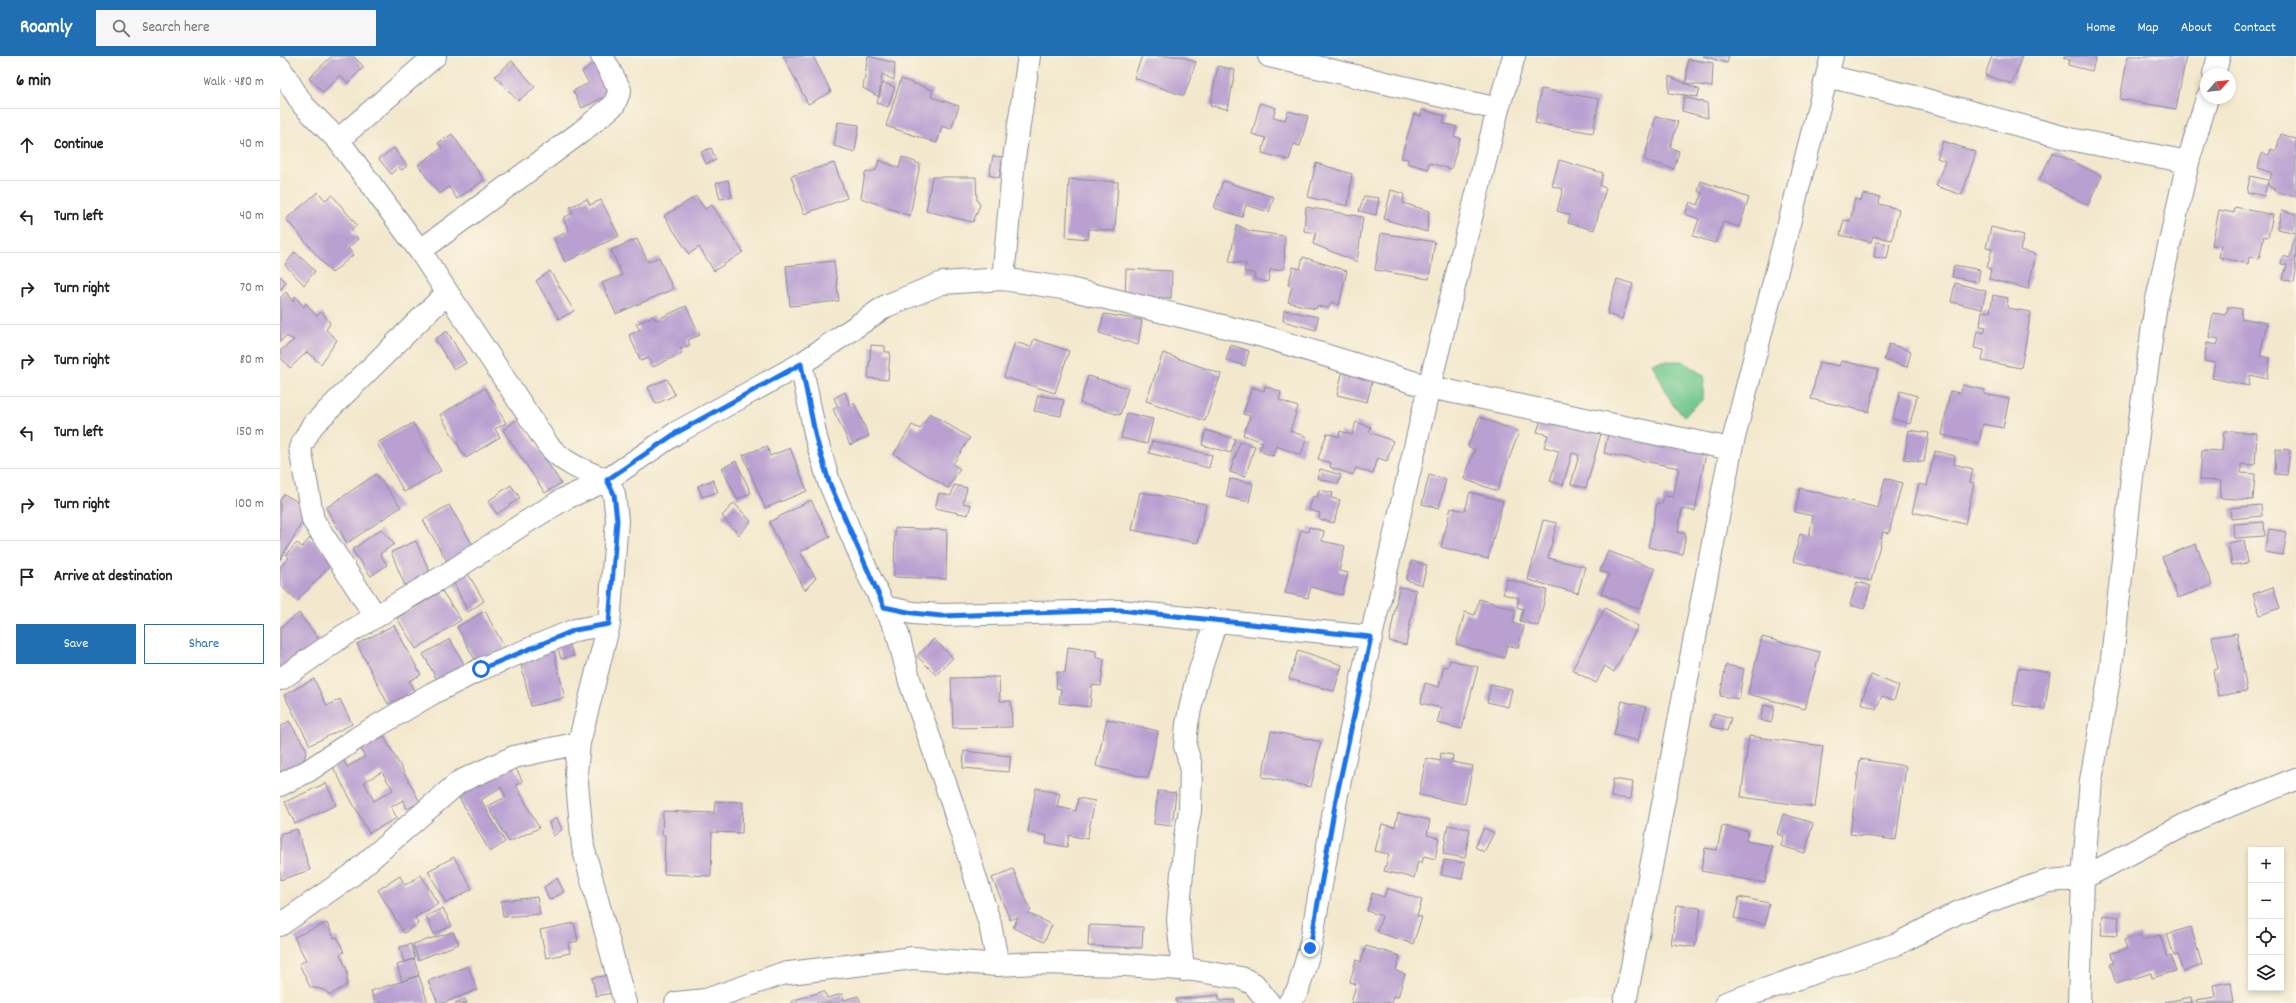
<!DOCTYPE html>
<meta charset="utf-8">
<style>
body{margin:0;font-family:Dekko,sans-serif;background:#f6f6f6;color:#202124}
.controls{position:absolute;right:12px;bottom:12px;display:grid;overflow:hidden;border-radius:0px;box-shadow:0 2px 6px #0003}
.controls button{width:36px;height:36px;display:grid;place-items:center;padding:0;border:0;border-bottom:1px solid #e0e0e0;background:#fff;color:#202124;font:20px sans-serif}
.compass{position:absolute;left:1920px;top:12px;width:36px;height:36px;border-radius:50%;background:#fff;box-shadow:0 2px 6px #0003;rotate:63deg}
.stop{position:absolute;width:12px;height:12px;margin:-9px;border:3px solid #1a73e8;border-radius:50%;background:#fff}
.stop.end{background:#1a73e8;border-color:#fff;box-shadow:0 1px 4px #0008}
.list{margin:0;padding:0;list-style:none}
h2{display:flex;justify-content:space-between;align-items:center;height:52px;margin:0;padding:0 16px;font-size:17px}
h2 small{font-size:13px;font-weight:400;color:#757577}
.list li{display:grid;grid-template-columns:26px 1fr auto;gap:12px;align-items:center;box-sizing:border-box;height:72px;padding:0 16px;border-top:1px solid #e0e0e0}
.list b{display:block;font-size:15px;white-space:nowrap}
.list em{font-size:13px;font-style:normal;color:#757577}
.actions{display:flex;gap:8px;padding:12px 16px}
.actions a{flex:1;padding:9px 0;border:1px solid #1f6fb2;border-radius:0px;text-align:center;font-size:14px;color:#1f6fb2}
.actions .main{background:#1f6fb2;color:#fff}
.icon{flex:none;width:22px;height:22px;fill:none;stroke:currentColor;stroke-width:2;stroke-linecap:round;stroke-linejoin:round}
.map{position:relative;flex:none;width:2016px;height:947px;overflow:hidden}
header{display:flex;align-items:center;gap:24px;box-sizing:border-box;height:56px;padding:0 20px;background:#1f6fb2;color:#fff}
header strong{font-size:19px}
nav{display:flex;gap:22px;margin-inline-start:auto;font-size:14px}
.search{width:280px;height:36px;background:#f6f6f6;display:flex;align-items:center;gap:10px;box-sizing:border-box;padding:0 14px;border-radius:0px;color:#757577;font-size:15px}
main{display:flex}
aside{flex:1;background:#fff}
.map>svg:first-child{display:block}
</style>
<header>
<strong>Roamly</strong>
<div class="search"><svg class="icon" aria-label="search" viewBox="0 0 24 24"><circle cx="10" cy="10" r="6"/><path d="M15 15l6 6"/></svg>Search here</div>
<nav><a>Home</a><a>Map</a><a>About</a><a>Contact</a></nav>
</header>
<main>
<aside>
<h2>6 min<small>Walk · 480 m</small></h2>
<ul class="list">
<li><svg class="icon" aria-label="ahead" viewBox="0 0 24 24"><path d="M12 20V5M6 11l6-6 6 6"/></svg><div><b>Continue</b></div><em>40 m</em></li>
<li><svg class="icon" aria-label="left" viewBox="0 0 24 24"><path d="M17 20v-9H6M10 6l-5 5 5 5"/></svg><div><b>Turn left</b></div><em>40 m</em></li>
<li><svg class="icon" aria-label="right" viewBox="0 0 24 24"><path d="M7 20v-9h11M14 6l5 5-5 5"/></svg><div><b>Turn right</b></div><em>70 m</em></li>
<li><svg class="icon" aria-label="right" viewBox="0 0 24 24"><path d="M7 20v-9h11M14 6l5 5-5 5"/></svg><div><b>Turn right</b></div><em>80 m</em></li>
<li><svg class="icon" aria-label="left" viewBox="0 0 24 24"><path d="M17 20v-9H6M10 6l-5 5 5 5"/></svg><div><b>Turn left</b></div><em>150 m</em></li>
<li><svg class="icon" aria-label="right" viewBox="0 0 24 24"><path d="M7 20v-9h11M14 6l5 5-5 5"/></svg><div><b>Turn right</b></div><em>100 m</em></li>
<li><svg class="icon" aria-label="arrive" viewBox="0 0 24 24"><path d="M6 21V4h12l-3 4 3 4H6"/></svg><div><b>Arrive at destination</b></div></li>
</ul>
<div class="actions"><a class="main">Save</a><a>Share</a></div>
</aside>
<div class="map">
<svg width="2016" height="947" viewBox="0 0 2016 947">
<rect width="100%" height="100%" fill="#fcf5e5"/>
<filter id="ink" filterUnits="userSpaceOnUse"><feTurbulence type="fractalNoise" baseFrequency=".025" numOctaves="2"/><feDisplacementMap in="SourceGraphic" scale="8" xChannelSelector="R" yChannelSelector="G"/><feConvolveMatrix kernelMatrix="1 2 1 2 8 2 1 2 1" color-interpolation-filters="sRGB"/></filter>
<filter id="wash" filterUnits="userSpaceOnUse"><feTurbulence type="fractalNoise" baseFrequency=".012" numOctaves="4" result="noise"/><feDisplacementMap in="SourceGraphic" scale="16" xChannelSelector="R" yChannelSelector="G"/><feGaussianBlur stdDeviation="0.9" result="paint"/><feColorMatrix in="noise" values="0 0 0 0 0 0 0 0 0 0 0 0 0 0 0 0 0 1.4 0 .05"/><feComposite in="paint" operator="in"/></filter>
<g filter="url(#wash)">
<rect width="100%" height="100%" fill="#f3e8cd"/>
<path fill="#6fc88e" stroke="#457c76" d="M1381,305h22l21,15 -1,23 -19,17 -11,-11 -21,-42z"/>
<g id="blocks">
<path fill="#baa0d1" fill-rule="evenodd" d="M52,0h21l11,11 -16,16 -8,-8 -17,17 -14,-14z
M503,0h30l18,36 -23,12z
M588,0l27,7 -1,17 -12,-6 -3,23 -16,-9z
M862,0h38l16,6 -12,34 -50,-18z
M1423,0h26l-2,7z
M1712,0h30l-10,28 -27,-9z
M1784,0h32l-4,15 -24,-6 1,-6 -5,-1z
M1848,0h58l-10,53 -56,-10z
M319,3l18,32 -35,17 -9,-17 16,-8 -7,-11z
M1408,3l25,4 -1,24 -26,-4z
M232,5l23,26 -17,14 -23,-25z
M938,10l17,4 -7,39 -18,-3z
M1389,20l31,14 -3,7 -28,-4z
M621,23l32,11 -2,7 28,9 -8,23 -9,-3 -5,17 -51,-17z
M603,27l12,4 -7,20 -11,-4z
M1261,33l58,10 -6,34 -58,-10z
M1404,41l23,6 1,15 -26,-7z
M980,47l16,5 -3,9 12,3 3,-9 20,5 -8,30 -6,-2 -5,16 -27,-7 4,-15 -14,-4z
M1142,54l23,6 -2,7 14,4 -3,9 6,2 -9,31 -22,-6 -1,6 -21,-6 1,-4 -7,-1 13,-44 7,2z
M1376,60l22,6 -8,26 9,3 -5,18 -30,-9z
M558,66l21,3 -4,27 -21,-6z
M172,78l32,46 -27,19 -8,-12 -10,7 -21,-29 24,-17 -4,-5z
M2001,78l15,5v58l-21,-6 1,-3 -8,-2 4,-13 -14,-5 4,-15 7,2 2,-6 5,2z
M1663,85l33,11 -14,43 -26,-9 9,-25 -8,-3z
M114,92l13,18 -5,4 -4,-3 -7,7 -12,-15z
M431,92l5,12 -10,4 -5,-12z
M1773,96l49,24 -14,29 -49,-25z
M713,100l10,1 -4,21 -10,-3z
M622,101l18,7 -10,52 -49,-18 4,-25 11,-3 3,-10 20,8z
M1279,104l44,13 -3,13 6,2 -12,42 -26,-7 2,-8 -13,-4 6,-22 -11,-3z
M554,107l13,35 -43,16 -13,-38z
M1036,107l36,11 -4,32 -40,-9z
M1970,120l18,4 -4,16 -17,-4z
M652,121h44l1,23 3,5 -7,17 -47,-11z
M789,123l49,3 -3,49 -26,-2 -1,10 -22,-2z
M448,124l4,17 -12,2 -4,-16z
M943,125l51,16 -5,15 -23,-7 -4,12 -28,-9z
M1421,125l48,17 -10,29 -16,-5 -8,21 -22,-7 6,-17 -14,-5 5,-12 8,3 4,-12 -4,-2z
M1111,134l13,4 -1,9 26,8 -2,21 -43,-13z
M38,136l7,8 7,-5 25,30 -6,5 7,9 -10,9 5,7 -21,18 -46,-54z
M1583,138l17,3 -1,7 20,5 -7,31 -19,-4 -2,6 -31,-7 4,-15 6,1 5,-22 6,2z
M416,140l9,13 7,-4 31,47 -29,19 -15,-24 -10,7 -25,-38z
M1084,140l15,2 -3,17 -17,-4z
M307,143l3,6 11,-5 18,36 -54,26 -11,-24 15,-7 -6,-13 10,-5 -3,-6z
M1026,151l57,10 -6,45 -44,-18 3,-11 -12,-2z
M1955,151l38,8 -5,22 -4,-1 -5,23 -10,-2 -1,7 -29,-7 2,-11 -9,-1 7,-35 15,3z
M2002,154l14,4v19l-19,-4z
M957,169l13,6 35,5 -1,33 -14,1 -2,12 -13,-3 -1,-6 -10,-1 2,-9 -17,-1z
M1711,171l33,8 -4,15 16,4 -8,35 -39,-10 2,-10 -4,-1 5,-19 -6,-1z
M1101,177l54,9 -6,37 -54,-9z
M2015,178l1,38 -2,10 -11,-3 4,-14 -6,-1 2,-8 7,2z
M357,183l11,23 11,-5 14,32 -57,25 -14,-31 20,-8 -11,-25z
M1596,186l14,2 -3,15 -13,-2z
M15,196l20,19 -11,14 -19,-20z
M1023,201l44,14 -8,34 -8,-3 -2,6 -12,-2 -1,3 -28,-7 4,-16 -4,-1 5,-18 7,2z
M554,205l5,40 -49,5 -4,-40z
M1674,209l26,5 -2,12 -26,-5z
M846,213l46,2 -1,27 -46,-1z
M270,215l24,40 -15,8 -23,-38z
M0,220l6,6 -6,9z
M1337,223l16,5 -11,35 -15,-5z
M1675,227l31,8 -4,18 -31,-7z
M6,236l7,10 2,-6 9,11 2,-4 10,13 6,-4 8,11 -4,7 11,10 -16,24 -14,-12 -17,16 -10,-11v-6l14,-11 -8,-4 -6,6v-44z
M1713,239l15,3 -1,10 24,4 -10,56 -39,-7 2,-11 -10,-2 3,-17 7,2 2,-6 -6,-1 2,-15 8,1z
M406,250l14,29 -12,5 2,5 -10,4 2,4 -29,14 -5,-9 -7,3 -12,-26 11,-5 -4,-6 17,-8 3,4z
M1948,251l14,2 -1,9 26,5 -7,33 10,2 -3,21 -17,-4 -1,11 -37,-8 3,-15 -11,-2 3,-18 10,2 2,-6 -10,-2 4,-24 13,2z
M1004,254l34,7 -2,13 -33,-9z
M824,258l38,6 -4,25 -39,-12z
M167,275l19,32 -12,7 -19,-31z
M754,283l35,12 -14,42 -51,-16 11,-35 16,5z
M1609,288l22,7 -4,16 -23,-7z
M591,289l14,1v6h5l-2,28 -20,-2z
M951,289l18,6 -4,15 -19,-6z
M883,297l58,21 -16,47 -59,-20z
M1561,305l37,8 -9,43 -58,-13 8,-37 20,4z
M1063,314l30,8 -6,24 -30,-7z
M808,320l40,12 -8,27 -40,-12z
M387,323l8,16 -19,9 -8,-17z
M1682,329l23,5 -1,4 25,5 -6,29 -20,-4 -4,19 -37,-8 8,-44 10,2z
M985,330l16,6 -2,8 19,7 -8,24 17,6 -6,18 -25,-9 -3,10 -14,-5 4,-9 -20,-7 7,-19 -7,-2 9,-27 12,4z
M205,332l21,35 -11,6 5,8 -34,21 -26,-43z
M1620,335l17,5 -7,28 -17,-5z
M565,336l5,13 4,-2 15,33 -19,9 -17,-36 5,-2 -4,-9z
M758,339l26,5 -3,16 -27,-5z
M650,357l40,25 -17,26 7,5 -12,19 -54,-34 18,-29 8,4z
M847,357l26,6 -6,25 -26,-6z
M1263,357l59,17 -16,58 -15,-4 8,-29 -7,-2 -9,32 -13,-4 9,-30 -15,-4 4,-12 -11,-3z
M1199,361l40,15 -22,59 -33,-12 11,-30 -7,-2z
M238,363l43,64 -16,10 -42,-63z
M1076,366l15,5 -2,5 24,9 -6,20 -9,-3 -5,16 -17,-6 -3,7 -23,-8 1,-4 -13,-4 9,-26 12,4 1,-6 12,4z
M133,367l28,48 -37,21 -27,-49z
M926,374l29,9 -4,14 -29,-8z
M1629,374l20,3 -5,29 -20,-3z
M1944,375l33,2 -2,32 -14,-1v9l14,1 -2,26 -33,-2 1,-17 -21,-1 2,-30 20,1z
M1328,378l98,19 -11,58 -13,-2 -4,23 8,2 -4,20 -34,-7 9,-44 5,1 2,-8 9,1 6,-29 -75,-15z
M872,385l60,14 -3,13 -60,-15z
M960,386l15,4 -10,31 -15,-5z
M487,390l3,10 20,-8 17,43 -42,17 -22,-53z
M1996,393l14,1 -3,25 -12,-1z
M1655,395l20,5 -1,8 19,5 -3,13 4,1 -9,41 -53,-12 7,-28 8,2z
M456,405l15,32 -14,6 -15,-31z
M1040,413l21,6 -3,9 -21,-6z
M96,418l25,33 -54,36 -21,-35z
M1149,419l17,4 -7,29 -17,-4z
M1605,422l17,5 -13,50 -6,-1 -12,49 -78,-20 7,-27 9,2 4,-20 -18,-4 5,-24 78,20z
M950,423l23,4 -4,19 -23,-5z
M433,424l5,12 -16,5 -4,-11z
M231,429l9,13 -23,16 -9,-13z
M674,429l13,3 -4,15 8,2 -3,10 -33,-7 4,-15 12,3z
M1039,434l14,3 -2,5 9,2 -6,23 -15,-4 1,-6 -11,-3 4,-14 4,1z
M860,436l66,12 -8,39 -66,-13z
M1190,436l33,9 -15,58 -47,-12 10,-39 14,3z
M4,438l26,15 -30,51v-60z
M531,444l19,37 -30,15 16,26 -11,12 -36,-68z
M454,447l17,18 -12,14 -17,-19z
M169,449l25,42 -26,16 -25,-43z
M1981,449l1,11 -31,3 -1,-11z
M1263,464l14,3 -9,35 37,9 -7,26 -50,-13z
M1984,466l1,14 -31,2 -1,-14z
M1029,471l15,4 -2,10 23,5 -6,25 9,2 -6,22 -31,-8 -3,11 -23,-5 16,-63 7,2z
M615,472l52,2 -1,49 -52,-2z
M101,473l13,15 -14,10 7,11 -16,11 -19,-26z
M1989,473l18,3 -4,23 -18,-3z
M30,482l24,24 -37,39 -17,-16v-18l9,-9 -3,-4 11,-11 5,4z
M1964,484l4,23 -16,2 -4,-22z
M136,485l15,34 -26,11 -14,-34z
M1916,488l16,41 -34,13 -16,-41z
M1328,495l47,18 -15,40 -39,-15 8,-20 -9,-3z
M1132,505l15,4 -5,20 -16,-5z
M187,516l17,29 -16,11 -15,-31z
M1227,523l40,11 -9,36 -18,-5 3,-12 -6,-2 2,-9 -16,-4z
M1577,526l14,4 -7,23 -14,-4z
M1119,531l17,3 -10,55 -17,-4z
M1993,531l7,21 -20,7 -7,-21z
M162,535l19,29 -45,29 -19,-31z
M1199,543l37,11 -3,13 11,4 -6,21 -11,-3 -3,13 -48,-14 9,-32 10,3z
M1325,552l33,18 -24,46 -9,-6 -9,17 -24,-13z
M205,555l23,43 -28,15 -23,-42z
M19,557l22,29 -41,31v-45z
M114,569l27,50 -12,6 5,10 -26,13 -31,-60z
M1957,577l10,58 -29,5 -5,-26 5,-1 -6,-32z
M1482,581l58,15 -15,57 -57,-15z
M170,583l21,37 -28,15 -20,-37z
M654,583l19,19 -17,17 -19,-19z
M288,586l6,14 -13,3 -4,-14z
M788,591l28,4v7l8,1 -3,27 -9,-1 -2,22 -31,-4 2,-14 -5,-1 1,-16 8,1z
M273,592l12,50 -34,8 -12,-49z
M1018,594l44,15 -8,26 -45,-12z
M1170,604l28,7 -16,62 -25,-6 4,-15 -20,-5 4,-20 14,4 5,-21 4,1z
M1446,609l18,4 -5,30 -19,-3z
M1738,612l32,4 -5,37 -32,-4z
M1591,619l28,11 -5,14 -12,-4 -6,13 -15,-6z
M719,621l1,24h11l1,26 -59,1 -2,-50z
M34,623l13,27 13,-7 12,25 -42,21 -26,-50z
M1211,628l21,5 -4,18 -21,-5z
M1342,645l24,6 -8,34 -24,-6z
M1484,649l11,3 -4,15 -11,-3z
M1434,657l17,5 -4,13 -17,-5z
M827,663l51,12 -10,47 -52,-12z
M9,665l18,29 -5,15 -22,9v-47z
M991,675l50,11 -10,45 -49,-10z
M104,680l36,66 -13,7 -4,-9 -12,7 6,11 -28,15 -36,-66 11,-6 3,6 18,-10 -5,-9zM102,716l11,18 -19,11 -10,-19z
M1469,680l74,10 -8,61 -74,-10z
M684,695l47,5 -2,16 -46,-4z
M1161,697l12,2 -1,7 21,4 -8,38 -46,-9 7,-37 14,3z
M1580,703l46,7 -10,74 -46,-6z
M234,709l9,17 -7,3 23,43 -30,14 -21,-36 18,-9 -5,-10 -20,13 24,42 -15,10 -33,-58z
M1333,723l20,3 -2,17 -20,-2z
M46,727l10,22 -41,19 -10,-22z
M756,732l24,6 -3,13 19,4 2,-13 17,3 -8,38 -18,-4 -2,12 -21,-4 1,-7 -19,-4z
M878,735l18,2 -4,33 -18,-2z
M435,745l28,1 -1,31 -30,-1 -1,44 -47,-2 1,-39h-3l1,-24 51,2z
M1118,757l32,7 -3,15 12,3 -4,21 -11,-3 -2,7 -4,-2 -4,17 -30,-7 5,-17 -14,-3 7,-27 13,3z
M1503,758l30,9 -8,30 -24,-7 3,-10 -7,-2z
M277,762l5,12 -9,6 -4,-13z
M1168,769l22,4 -5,29 -22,-4z
M1442,770l26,5 -2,10 26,5 -7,37 -64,-12 4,-23 12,2z
M1204,772l10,5 -10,19 -9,-5z
M17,773l13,41 -30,10v-46z
M174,801l18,32 -26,14 -18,-32z
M1164,804l21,3 -3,16 -21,-4z
M733,813l18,42 -3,2 24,12 -8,17 -31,-14 5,-11 -8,3 -18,-42z
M141,819l17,29 -23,13 3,7 -14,9 -26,-43 22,-14 5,9z
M277,822l7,14 -15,8 -5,-13z
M1107,832l35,12 -5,16 5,1 -9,27 -36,-12 5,-16 -15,-5 5,-18 12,4z
M257,841l3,17 -37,3 -2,-16z
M1459,841l30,6 -4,21 -31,-6z
M1397,849l24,3 -6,39 -24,-3z
M163,852l9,18 -18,8 -8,-18z
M1823,859l16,2 -2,19 -16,-1z
M47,867l7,15 3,-1 7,15 -4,2 7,16v15l-17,10 -6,-5 -14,-3 -11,-23 7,-4 -12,-23z
M294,867l4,18 -10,2 2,10 -24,5 -6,-28z
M809,869l54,2 -1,21 -54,-2z
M1911,871l11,38 -19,7 -5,-17 -4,1 -7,-22z
M173,876l6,12 -41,16 -5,-16z
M1861,879l1,5 18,-5 7,22 4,-1 5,15 -24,7 -1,-5 -35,11 -6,-20 4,-1 -3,-10 16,-4 -3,-9z
M131,888l4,15 -11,3 -4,-15z
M1086,890l34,10 -4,15 9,3 -7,23 -5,-1 -2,7h-40l5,-19 -6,-2 6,-22 5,2z
M134,903l5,16 -17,6 -5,-16z
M188,910l9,24 -34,13h-5l-10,-22z
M329,919l4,18 -17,3 -4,-18z
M139,920l9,27h-53l-4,-12z
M1951,926l3,21h-37l-1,-3 19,-3 -2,-12z
M544,935l3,7 15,-4 2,6 14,-4 3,7h-69l-1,-2z
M939,939v6l16,-1v3h-59v-4z
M1911,941l1,6h-27v-1z
M185,943l2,4h-12z"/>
</g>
</g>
<g filter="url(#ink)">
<use href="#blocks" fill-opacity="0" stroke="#878c96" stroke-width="1"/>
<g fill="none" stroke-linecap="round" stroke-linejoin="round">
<defs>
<path id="minor" d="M989,0l229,53
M0,12l23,37 35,35 82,111 128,194c16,19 36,26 59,35l7,14 3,26 -8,104 -30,119 -3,29 7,75 42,156
M1934,18l5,-18
M1547,20l96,23 147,40 118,23
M58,84l97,-84
M140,195l161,-119 33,-27 6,-15 -18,-34
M723,223l11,-120 15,-103
M521,308l15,74 13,44 41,96 27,53 13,51 42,121 38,121 8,41
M604,551l29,6 28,2 179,-4 251,26
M96,561l-63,-97 -13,-72 12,-22 134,-132
M1,623l62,-43 106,-63 74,-49 41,-25 43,-19 69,-47 125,-69 85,-58 56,-23 61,-4 66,10 190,46 170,52 302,62
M0,729l28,-14 49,-33 76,-45 48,-24 94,-39 34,-6
M0,869l72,-50 107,-93 55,-25 65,-14
M903,914l-5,-50 7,-83 5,-26 1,-45 -6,-20 2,-22 8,-38 21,-65
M396,947l30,-3 75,-26 132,-16 85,7 40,-2 88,2 67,5 48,8 13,6 15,19
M1009,947l9,-13 12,-42 27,-154 34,-157 58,-250 69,-278 16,-53
M1345,947l106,-554 101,-393
M1446,947l171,-59 62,-32 56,-20 34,-11 34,-3 115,-60 98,-39
M1799,947l4,-125 8,-98 20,-112 21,-191 24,-173 32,-142 19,-64"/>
</defs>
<use href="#minor" stroke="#878c96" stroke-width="24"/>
<use href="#minor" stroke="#fff" stroke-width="22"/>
</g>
</g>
<g fill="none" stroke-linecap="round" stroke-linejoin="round" filter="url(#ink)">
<path stroke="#1a73e8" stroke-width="5" d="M201,613l94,-39 34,-6 8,-104 -3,-26 -7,-14 69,-47 125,-69 15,74 13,44 55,125 29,6 28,3 179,-6 251,27 -34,157 -27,154"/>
</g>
</svg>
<div class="controls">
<button>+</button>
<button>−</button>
<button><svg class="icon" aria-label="locate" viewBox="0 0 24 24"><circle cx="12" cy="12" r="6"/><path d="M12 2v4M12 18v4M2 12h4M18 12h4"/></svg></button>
<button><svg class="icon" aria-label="layers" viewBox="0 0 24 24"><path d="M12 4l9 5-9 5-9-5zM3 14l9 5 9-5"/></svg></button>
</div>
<svg class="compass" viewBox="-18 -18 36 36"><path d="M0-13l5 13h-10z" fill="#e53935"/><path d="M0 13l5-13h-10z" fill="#757577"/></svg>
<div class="stop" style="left:201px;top:613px"></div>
<div class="stop end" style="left:1030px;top:892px"></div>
</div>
</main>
